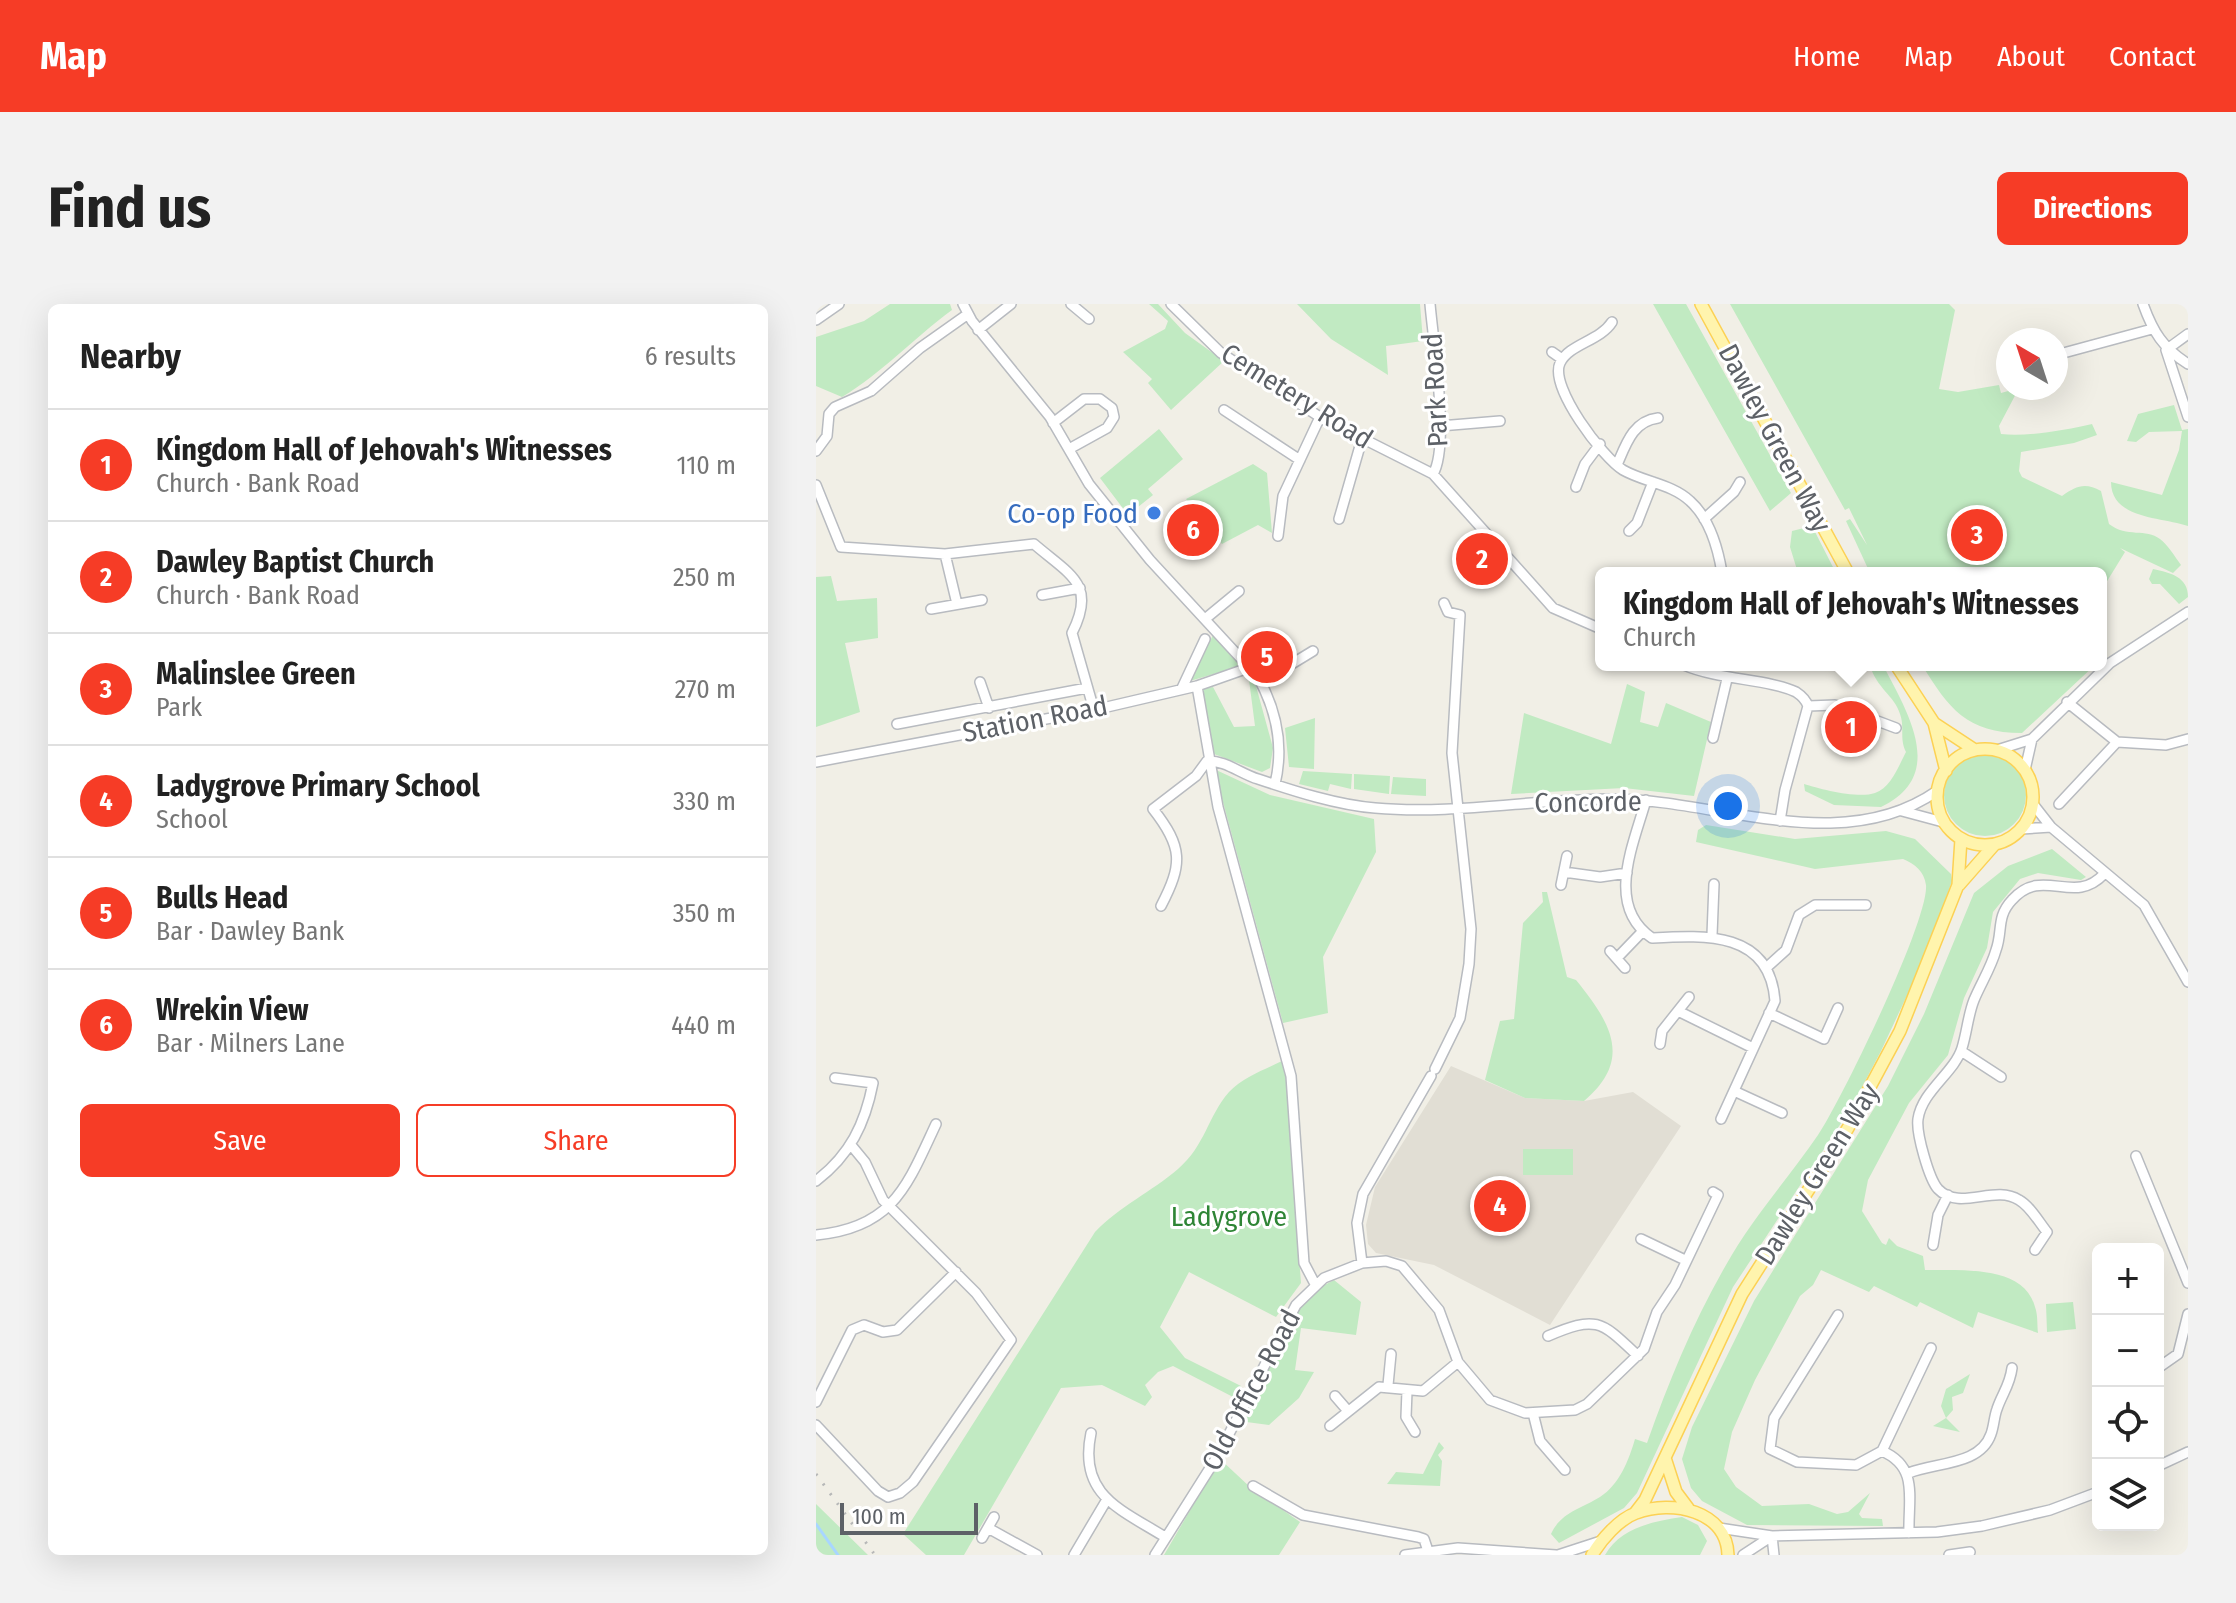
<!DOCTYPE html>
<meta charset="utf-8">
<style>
body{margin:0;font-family:"Fira Sans Condensed",sans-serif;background:#f2f2f2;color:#222}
.controls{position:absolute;right:24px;bottom:24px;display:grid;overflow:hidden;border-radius:12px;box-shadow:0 8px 32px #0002}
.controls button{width:72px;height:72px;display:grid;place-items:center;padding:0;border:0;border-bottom:2px solid #e0e0e0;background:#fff;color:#222;font:40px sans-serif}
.compass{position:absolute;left:1180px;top:24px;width:72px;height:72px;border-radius:50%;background:#fff;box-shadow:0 8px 32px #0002;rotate:321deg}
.scale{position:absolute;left:24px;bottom:20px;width:138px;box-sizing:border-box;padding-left:8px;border:4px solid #5d6167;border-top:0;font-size:22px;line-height:28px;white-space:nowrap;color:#5d6167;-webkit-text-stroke:6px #fff;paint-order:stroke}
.you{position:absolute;left:912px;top:502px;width:28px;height:28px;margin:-20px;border:6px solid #fff;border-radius:50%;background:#1a73e8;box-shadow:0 0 0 12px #1a73e833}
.badge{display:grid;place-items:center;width:52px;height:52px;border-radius:50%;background:#f63c26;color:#fff;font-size:26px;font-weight:700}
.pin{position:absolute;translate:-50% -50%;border:4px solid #fff;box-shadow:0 2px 8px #0006}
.popup{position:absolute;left:779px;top:263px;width:512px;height:104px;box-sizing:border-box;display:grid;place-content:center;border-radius:12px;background:#fff;filter:drop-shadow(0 2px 6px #0005);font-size:26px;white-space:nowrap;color:#767676}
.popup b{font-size:30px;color:#222}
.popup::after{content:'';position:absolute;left:50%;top:100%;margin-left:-16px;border:16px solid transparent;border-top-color:#fff}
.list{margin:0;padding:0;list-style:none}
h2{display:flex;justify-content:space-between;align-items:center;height:104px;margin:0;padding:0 32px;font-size:34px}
h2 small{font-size:26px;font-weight:400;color:#767676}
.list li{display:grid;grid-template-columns:52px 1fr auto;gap:24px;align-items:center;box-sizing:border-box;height:112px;padding:0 32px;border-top:2px solid #e0e0e0}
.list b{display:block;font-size:30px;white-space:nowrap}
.list p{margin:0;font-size:26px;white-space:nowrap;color:#767676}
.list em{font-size:26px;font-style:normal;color:#767676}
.actions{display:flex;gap:16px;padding:24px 32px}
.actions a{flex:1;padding:18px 0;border:2px solid #f63c26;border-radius:12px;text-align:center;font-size:28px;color:#f63c26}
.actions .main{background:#f63c26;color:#fff}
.icon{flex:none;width:44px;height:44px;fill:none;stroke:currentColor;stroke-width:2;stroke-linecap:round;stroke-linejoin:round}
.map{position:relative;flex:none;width:1372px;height:1251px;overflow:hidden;border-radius:12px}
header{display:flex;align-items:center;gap:48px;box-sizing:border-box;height:112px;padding:0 40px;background:#f63c26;color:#fff}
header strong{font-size:38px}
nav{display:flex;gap:44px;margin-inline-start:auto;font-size:28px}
.intro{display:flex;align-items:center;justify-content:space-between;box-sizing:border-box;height:192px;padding:0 48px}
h1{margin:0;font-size:56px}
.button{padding:20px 36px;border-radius:12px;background:#f63c26;color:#fff;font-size:28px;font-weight:700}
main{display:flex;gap:48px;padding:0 48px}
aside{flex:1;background:#fff;border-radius:12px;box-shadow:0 8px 32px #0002}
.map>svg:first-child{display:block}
</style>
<header>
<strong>Map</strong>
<nav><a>Home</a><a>Map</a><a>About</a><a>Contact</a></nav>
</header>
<div class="intro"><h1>Find us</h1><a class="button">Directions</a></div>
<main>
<aside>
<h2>Nearby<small>6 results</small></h2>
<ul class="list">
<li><span class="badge">1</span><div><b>Kingdom Hall of Jehovah's Witnesses</b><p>Church · Bank Road</p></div><em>110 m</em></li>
<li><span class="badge">2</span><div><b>Dawley Baptist Church</b><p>Church · Bank Road</p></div><em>250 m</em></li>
<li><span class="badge">3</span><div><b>Malinslee Green</b><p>Park</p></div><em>270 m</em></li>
<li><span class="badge">4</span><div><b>Ladygrove Primary School</b><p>School</p></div><em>330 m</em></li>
<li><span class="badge">5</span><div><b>Bulls Head</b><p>Bar · Dawley Bank</p></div><em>350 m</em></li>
<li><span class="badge">6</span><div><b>Wrekin View</b><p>Bar · Milners Lane</p></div><em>440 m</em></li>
</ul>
<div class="actions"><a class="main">Save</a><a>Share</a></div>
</aside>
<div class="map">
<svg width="1372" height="1251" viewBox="0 0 1372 1251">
<rect width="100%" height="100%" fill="#f1efe6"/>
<path fill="#e1ded4" d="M635,762l74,32 59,3 49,-9 48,34 -131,199 -116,-60 -58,-12 -8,-9 -2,-19 9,-38z"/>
<path fill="#c1eac2" d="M74,0h60l2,6c-38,28 -70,63 -110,87l-26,-11v-49l48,-16z
M333,0h9l27,29 39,28 -53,49 -23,-27 4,-4 -29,-27 42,-23 3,-8z
M481,0h123l3,37 -37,5 2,29 -57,-36z
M837,0h33l105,189 -21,18z
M914,0h219l6,6 -16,79 19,3 41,-7 2,8 18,-5 -20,38 2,8c26,3 65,-4 91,-10l5,11 -23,8 -53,9 -2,19 3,6 40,19c14,-10 23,-14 39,-5l8,33c18,14 37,4 51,15 8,6 15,18 21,26l-8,8 -53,-25 5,4 -24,39v-18h-231l-24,-52 4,-2 17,26 -18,-37 -4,2z
M1358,101l8,25 6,-1v97c-27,-9 -77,-7 -77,-44l51,13 17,-45 3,-19 -33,1 -13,10 -9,-1 11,-27z
M343,125l24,30 -35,30 5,6 -25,20 -28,-37z
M437,160l14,9 5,60 -14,-8 -36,19 -36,-45z
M996,222l24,47h-38l-8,-26 2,-16z
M1337,265c18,4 35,8 35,28l-9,7 -19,-20h-8l-3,-5z
M15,272l6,25 40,-3 1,40 -33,5 15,69 -44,15v-150z
M398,329l24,28 -1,6 -47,14z
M1054,361h13c24,47 65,110 -2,142l-47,-2 -29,-14 -1,-7c16,5 54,15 71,9 16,-5 24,-28 31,-41 -7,-14 -1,-25 -6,-38 -5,-18 -24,-26 -30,-49z
M1106,361h173l-73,68c-55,0 -73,-24 -100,-68z
M433,376l7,6 17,62 -3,20 -8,4 -48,-18 -12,-65 11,-2 21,40 21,-1z
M811,380l18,8 -5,30 18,5 8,-24 45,19 -17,74 -70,-8 -113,6 13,-81 87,31z
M499,414l-1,51 -25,-2 -4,-39z
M1128 491a41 41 0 1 1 82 0a41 41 0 1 1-82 0Z
M398,465l56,26 104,24 2,33 -53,105 5,56 -45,10z
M487,467l49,3 -1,15 -21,-5 -2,7 -29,-7z
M538,470l36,2 -1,18 -35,-5z
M577,473l33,2v17l-35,-2z
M890,521l89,14 91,-8 29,8 36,35 1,7 -27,76 -44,94 -30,57 -118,179 -96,206 -13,15 -65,35 -8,-9c10,-22 30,-25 49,-37 19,-12 29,-37 35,-58l12,4c22,-62 46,-121 79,-178 26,-47 62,-86 92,-130 23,-34 111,-215 108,-250 -2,-14 -11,-21 -23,-26l-88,10 -119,-27 2,-12z
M1236,545l34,28 -5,3 -43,-7 -18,6 -27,33 -6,36 -23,50 -16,57 -39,48 -41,77 -6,31 20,32 4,2 3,-7 8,8 26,10 2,14c33,1 99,-6 110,37 3,8 2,17 3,26l-60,-21 -5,16 -53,-26 -3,5 -43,-21 -5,6 -48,-22 -8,15 -13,11 -45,84 -23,52 -8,37 12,18 26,19 47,-2 28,10 11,-2 22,-19 -11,21 3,4 20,1 1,7 -136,-1 -45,-24 -11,-13 -9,-29 10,-32 62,-126 134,-215 36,-72 50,-121 34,-27z
M726,588h5l20,85 9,3c34,42 58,79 8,121l-59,-3 -40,-18 15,-59 14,-2 9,-96 20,-21z
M466,757l4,19 15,203 -25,34 -87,-45 -29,55 25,31 56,28 -6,12 -62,-32 -15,6 -13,13 7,12 -7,9 -43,-21 -41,3 -97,167h-38l-23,-21 192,-302c25,-26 56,-40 83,-63 27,-23 30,-53 51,-77 14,-15 35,-22 53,-31z
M707,845h50v26h-50z
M518,976l27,22 -5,33 -55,-7 -6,42 19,2 -15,26 -30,27 -30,-4c22,-43 50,-121 95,-141z
M1257,998l3,27 -29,3 -1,-28z
M1154,1070l-7,19 -11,4 1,13 -7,8 14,14 -27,-6 13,-8 -5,-12 5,-17z
M623,1138l5,6 -6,7 4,6 -2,25 -53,-2 9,-12 27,2z
M404,1155l30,28 50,35 -21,33h-115z
M0,1200l52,51h-52z
M866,1213l16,8 9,16 -7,14h-95c15,-27 49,-34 77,-38z"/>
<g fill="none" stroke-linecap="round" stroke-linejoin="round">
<path stroke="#a8d6ff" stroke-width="3" d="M0,1220l22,31"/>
<defs>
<path id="minor" d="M147,0l9,17 78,96 39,67 61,76 108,117c19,34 26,69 17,107
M255,0l18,15
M355,0l50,49 99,64 113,57 120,134 48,21
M614,0c3,36 20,142 3,170
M1327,0c10,28 20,44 45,60
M0,16l23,-16
M796,18c-12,19 -43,22 -52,41 -11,24 43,95 63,107 21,12 49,14 67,31 20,18 28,47 32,72
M162,26l33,-26
M1372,30l-22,16 22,67
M736,48l10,7
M1240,51l96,-26
M408,106l76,50
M237,119l31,-24h16l12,9 2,9 -7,11 -38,21
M624,122l60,-5
M0,147l11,-15 2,-22 6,-7 36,-16 49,-43 48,-34
M801,161c9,-21 16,-44 41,-47
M0,181l25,62 104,7 89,-10c36,31 63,40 38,89l22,77
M760,183l9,-23 15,-20
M523,215l23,-80
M888,215l30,-27 6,-10
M813,227l8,-8 16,-41
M462,232l5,-40 37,-79
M129,250l12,50
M226,291l38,-7
M115,305l51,-9
M389,315l34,-28
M868,361c35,15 85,14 112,27 6,4 10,8 12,14l-23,84 -5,31
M442,373l32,-12 23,-14
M164,378l9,26
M381,382l21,121 73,269 13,187 11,21
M366,384l23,-49
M1251,398l50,40 49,3 22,-6
M992,402l27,-1 61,23
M81,420l190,-36
M897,434l14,-59
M1181,446l35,-11 78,-76 78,-51
M0,458l278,-52 103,-24 54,-19
M1209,466l7,-31
M830,496c-13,46 -41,106 6,138 53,-3 118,-7 123,63l-54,118
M1217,500l18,23 93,78 44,77
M1243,500l58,-62
M1086,507l41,11
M1205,525l30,-2
M748,568l36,5 27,-4
M745,581l6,-29
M345,602c22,-42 22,-59 -8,-97l43,-33 11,-15c18,-1 34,13 51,18 36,12 79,26 117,29 79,7 158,-9 237,-9 105,0 229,59 325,-8
M896,631l2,-51
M794,647l15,17
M801,654l25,-26
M950,664l20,-18 13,-35 16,-10h51
M862,707l75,37
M953,709l55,26 14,-31
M844,740l2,-13 27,-34
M1145,747l40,26
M619,765l25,-51 9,-54 2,-35 -19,-176 8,-138 -12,-3 -4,-9
M918,787l48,22
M1320,852l52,127
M0,877c34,-26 49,-57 57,-98l-38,-5
M0,931c77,-7 91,-49 120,-111
M825,935l44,21
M1117,941l5,-30 10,-20
M1219,946l12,-18c-8,-10 -17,-26 -28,-32 -25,-16 -59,12 -81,-11 -9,-10 -22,-56 -20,-70 4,-28 36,-46 44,-71 5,-16 6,-33 12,-48 7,-17 17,-32 22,-50 7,-19 0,-33 16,-50 31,-35 61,7 92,-26
M546,959l-5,-40 6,-29 68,-118
M1022,1011l-64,103 -4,31 27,13 59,3 26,-14 49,-103
M732,1032c49,-21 53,-15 90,20
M1342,1064l20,-14 10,-40
M572,1081l3,-31
M591,1087l-1,26 9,15
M519,1092l13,15
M0,1098l36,-72 12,-5 19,7 14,-2 59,-58
M717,1109l7,28 25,29
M0,1121l62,66 10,6 12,-4 13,-11 98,-142 -35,-47 -93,-93 -18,-38 -14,-17
M514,1122l49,-39 44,4 35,-29
M275,1129c-13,62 29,76 74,104
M1066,1147c37,16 26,47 27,82
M1342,1162l30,-14
M1093,1169c26,-11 71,-7 82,-39 3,-8 3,-17 6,-25 5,-15 13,-24 15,-41
M437,1182l50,29 115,22 6,2 4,12
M172,1224l49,27
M903,1224l53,8 165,-4 45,-6 68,-16 48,-18
M956,1232l2,19
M166,1234l12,-21
M258,1251l32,-54
M339,1251l62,-98 79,-152 28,-27 38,-15 24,-2 16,5 37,44 19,52 32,38 35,13 50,-3 12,-6 57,-55 13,-37 18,-27 43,-90 -5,-3
M589,1251l53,-7 98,7
M742,1251l43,-14
M927,1251l29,-19
M1133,1251l21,-3"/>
<path id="major" d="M885,0l147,269
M1080,361l38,58 12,48
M1118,419l41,27
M1121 493a48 48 0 1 1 96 0a48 48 0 1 1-96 0Z
M1143,581l36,-41
M849,1154l11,34 12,16
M819,1209l10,-13 97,-206 106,-166 52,-97 58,-146 3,-46
M776,1251c9,-15 27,-36 44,-42 36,-14 91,-2 92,42"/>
</defs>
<use href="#minor" stroke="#b8bbc0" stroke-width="12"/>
<use href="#major" stroke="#fcd154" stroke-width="14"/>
<use href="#minor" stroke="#fff" stroke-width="9"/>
<use href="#major" stroke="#fff4ad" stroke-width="11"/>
<path stroke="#b7b8b8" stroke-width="3" stroke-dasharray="2 10" stroke-linecap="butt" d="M0,1170l59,81"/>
</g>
<circle fill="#3f7fe0" stroke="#fff" stroke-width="3" cx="338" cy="209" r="8"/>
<g text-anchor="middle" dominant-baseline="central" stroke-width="6" stroke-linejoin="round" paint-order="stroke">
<g font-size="28" fill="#5d6167" stroke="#fff">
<text transform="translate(619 86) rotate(-93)">Park Road</text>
<text transform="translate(481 92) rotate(32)">Cemetery Road</text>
<text transform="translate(959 134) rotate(62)">Dawley Green Way</text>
<text transform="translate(219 415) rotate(-11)">Station Road</text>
<text transform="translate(772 498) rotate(-1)">Concorde</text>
<text transform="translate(1001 870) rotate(-58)">Dawley Green Way</text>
<text transform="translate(435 1086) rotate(-62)">Old Office Road</text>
</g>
<g font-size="28" fill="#366cbe" stroke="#fff" text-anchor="end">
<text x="322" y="209">Co-op Food</text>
</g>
<g font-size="28" fill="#2e8535" stroke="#fff">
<text x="413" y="912">Ladygrove</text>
</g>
</g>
</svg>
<div class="controls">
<button>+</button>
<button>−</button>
<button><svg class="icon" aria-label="locate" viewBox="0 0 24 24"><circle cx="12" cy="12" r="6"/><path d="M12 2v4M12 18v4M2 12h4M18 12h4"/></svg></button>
<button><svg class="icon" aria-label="layers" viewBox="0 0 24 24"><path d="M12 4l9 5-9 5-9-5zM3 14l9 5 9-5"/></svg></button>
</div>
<svg class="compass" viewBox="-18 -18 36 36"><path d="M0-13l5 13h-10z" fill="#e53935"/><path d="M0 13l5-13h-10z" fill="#767676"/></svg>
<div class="scale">100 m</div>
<div class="you"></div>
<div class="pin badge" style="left:1035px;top:423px">1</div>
<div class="popup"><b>Kingdom Hall of Jehovah's Witnesses</b>Church</div>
<div class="pin badge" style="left:666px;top:255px">2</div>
<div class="pin badge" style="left:1161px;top:231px">3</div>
<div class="pin badge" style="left:684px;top:902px">4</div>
<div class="pin badge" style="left:451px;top:353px">5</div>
<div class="pin badge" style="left:377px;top:226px">6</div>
</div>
</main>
